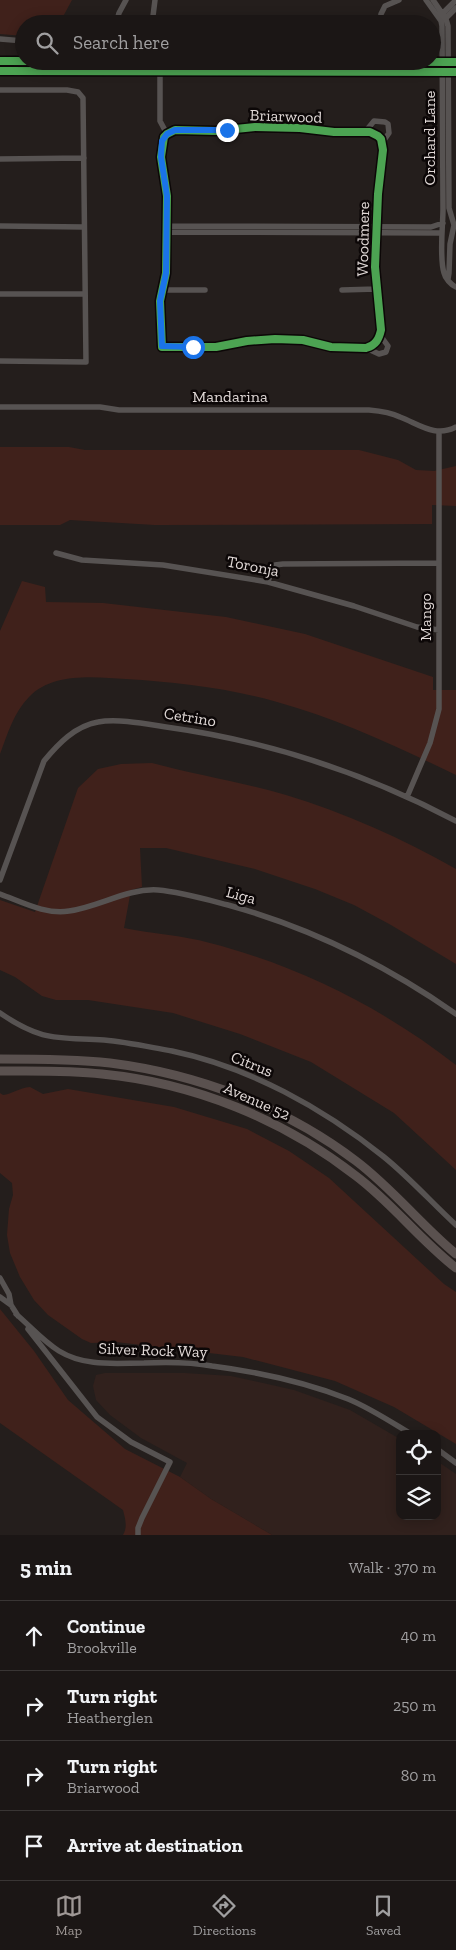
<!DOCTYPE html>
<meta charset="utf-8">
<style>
body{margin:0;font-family:"Zilla Slab",serif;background:#282322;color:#f1f3f6}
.controls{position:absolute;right:15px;bottom:15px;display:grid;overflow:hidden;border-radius:10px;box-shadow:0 2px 12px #0003}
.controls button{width:45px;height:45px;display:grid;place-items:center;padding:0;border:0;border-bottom:1px solid #393534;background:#1b1615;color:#f1f3f6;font:25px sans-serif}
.stop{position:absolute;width:15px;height:15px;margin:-11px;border:4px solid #1a73e8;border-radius:50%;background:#fff}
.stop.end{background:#1a73e8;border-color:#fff;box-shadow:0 1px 5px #0008}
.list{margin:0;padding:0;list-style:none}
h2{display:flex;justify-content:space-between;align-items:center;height:65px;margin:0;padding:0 20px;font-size:21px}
h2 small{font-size:16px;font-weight:400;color:#a09fa0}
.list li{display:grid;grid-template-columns:32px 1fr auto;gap:15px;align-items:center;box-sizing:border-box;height:70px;padding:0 20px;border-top:1px solid #393534}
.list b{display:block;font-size:19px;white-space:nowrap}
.list p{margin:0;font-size:16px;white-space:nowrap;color:#a09fa0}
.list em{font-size:16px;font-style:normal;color:#a09fa0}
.icon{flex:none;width:28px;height:28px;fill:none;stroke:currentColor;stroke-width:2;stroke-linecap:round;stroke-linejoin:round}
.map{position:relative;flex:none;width:456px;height:1535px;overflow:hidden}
.search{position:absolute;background:#1b1615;box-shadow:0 2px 12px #0003;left:15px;right:15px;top:15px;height:55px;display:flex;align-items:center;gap:12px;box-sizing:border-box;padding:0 18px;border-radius:28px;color:#a09fa0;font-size:19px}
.sheet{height:345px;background:#1b1615}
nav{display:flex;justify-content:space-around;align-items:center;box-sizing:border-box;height:70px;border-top:1px solid #393534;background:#1b1615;font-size:14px;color:#a09fa0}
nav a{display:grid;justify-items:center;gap:2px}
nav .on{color:#9f9896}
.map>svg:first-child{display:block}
</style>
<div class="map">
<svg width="456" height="1535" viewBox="0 0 456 1535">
<rect width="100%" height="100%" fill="#241e1c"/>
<path fill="#31211d" d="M105,1373h80l46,3 63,14 56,20 50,29v77h37v-55l19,13v61h-184l-61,-36 -31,-22 7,-14 -46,-25 -31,-23 -14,-15 -3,-14 3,-11z"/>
<path fill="#40211b" d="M0,0h72l-13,24h-35v12l-24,-2z
M0,447h69l16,3h274l39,10 18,10 18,1 22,-5v40l-24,-1v19l-277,1 -85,-5 -10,5h-60z
M22,581l23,6 1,15 57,1 123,14 79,17 128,43v13h23v85c-58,-28 -117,-56 -179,-73 -49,-14 -101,-20 -151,-23 -30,-2 -74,-7 -97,18 -15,15 -22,38 -29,57v-123z
M152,763c44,12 90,19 134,32 59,18 116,43 170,74v95l-65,-39 -37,-20 -39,-16 -60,-20 -89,-21h-26l2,39 -11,3 -7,38c28,6 58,7 86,15 89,23 173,65 246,122v105l-62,-57 -83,-51 -71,-28 -67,-21 -85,-13h-32l-14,-4 -27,-19 -15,-7v-70l35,12 43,-124 20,-19 23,-5z
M30,1087l13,7 25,-5 106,18 73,22 42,22 40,27 115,106 12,8v152l-62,-37 -59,-26 -92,-24 -127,-15 -25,1 -9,-4 -34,-24 -14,-15 -14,-23 -10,-24 -3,-18 2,-26 4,-14 -1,-12 -12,-10v-80l3,2c9,-1 16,-7 27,-8z
M0,1309l34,42 34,49 57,49 55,28 31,22 61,36h-149c5,-8 2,-17 0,-25l-123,-87z"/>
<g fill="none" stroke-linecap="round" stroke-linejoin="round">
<path stroke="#575352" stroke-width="5.5" d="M426,0l15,21 1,5 1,183c0,16 -4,48 1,64 1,5 7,12 12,14
M433,0l13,19 2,7 1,182 5,17 -4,19 -1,29 -1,6
M442,14l14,-14
M445,19l11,-11
M116,24l3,-11 7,-13
M152,24l3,-24
M380,24l1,-10 4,-8 14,-6
M0,39l24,2
M160,71v50l7,13
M0,90h67l11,2 5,6 3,264 -86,-1
M255,127l45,1 34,4h36l8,4 3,3 2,11 -5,44 -3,73 6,63c-2,9 -5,15 -15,18l-35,-1 -28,-7 -28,-1 -28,2 -31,6h-54l-2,-46 6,-28 1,-77 -6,-39 3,-20 3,-3 8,-4 41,1z
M365,132l9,-11 11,1 3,2 1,9 -7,10
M0,159l84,-1
M0,226l84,1
M166,226l265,1 12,-4
M166,232l276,1
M163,290h42
M342,290l34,-1
M0,294h85
M366,348l13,6 7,-2 2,-6 -8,-11
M0,407h100l19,3h250c11,1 21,2 31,7 19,7 35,21 56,10
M56,553l26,7 81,5 105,17 86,24 63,21 22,3
M268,582l3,-10 4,-7 8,-1 156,-1
M407,797l23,-54 9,-34v-277
M0,880l44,-119c14,-17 31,-35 54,-39 19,-4 49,2 68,5 102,14 199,46 290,94
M0,894c22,8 46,21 69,17 30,-4 58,-23 89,-21 23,2 47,9 70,15 83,23 158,60 228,109
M0,1013c42,29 57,24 104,27 23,2 45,7 68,11 77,16 151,57 212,106 26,21 48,46 72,68
M0,1278l9,16 2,11
M0,1297l11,8 7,11
M16,1314c14,12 27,27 43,37 26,16 57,12 85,12 23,-1 46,-1 68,3 46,6 93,16 136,33 22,9 43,23 63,35
M28,1329l69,88 34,25 39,20 -28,56 -4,10v7
M437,1449l19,14"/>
<path stroke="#5a514f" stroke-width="9" d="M0,61l456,1
M0,71l456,1
M0,1059c36,0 73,0 110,4 88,11 175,44 246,98 37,28 65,64 100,93
M0,1071c34,0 68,-1 102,3 92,9 181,45 254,102 36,27 64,64 100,92"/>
<defs>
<path id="cycleway" d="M0,61l456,1
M0,71l456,1
M255,127l45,1 34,4h36l8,4 3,3 2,11 -5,44 -3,73 6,63c-2,9 -5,15 -15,18l-35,-1 -28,-7 -28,-1 -28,2 -31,6h-54l-2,-46 6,-28 1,-77 -6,-39 3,-20 3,-3 8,-4 41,1z"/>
</defs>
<use href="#cycleway" stroke="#0c0707" stroke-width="11"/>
<use href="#cycleway" stroke="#4ca352" stroke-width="8"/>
</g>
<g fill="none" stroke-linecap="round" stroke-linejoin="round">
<path stroke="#1a73e8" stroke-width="6" d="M193,347l-31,-1 -2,-45 6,-28 1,-77 -6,-39 1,-16 5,-7 8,-4h52"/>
</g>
<g text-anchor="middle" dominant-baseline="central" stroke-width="5" stroke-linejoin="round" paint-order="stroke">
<g font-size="16" fill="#e1d9d7" stroke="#0c0707">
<text transform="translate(286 116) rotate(2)">Briarwood</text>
<text transform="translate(429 138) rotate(-90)">Orchard Lane</text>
<text transform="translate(363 239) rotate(-89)">Woodmere</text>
<text x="230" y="396">Mandarina</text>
<text transform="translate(253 566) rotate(11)">Toronja</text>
<text transform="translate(425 617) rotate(-90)">Mango</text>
<text transform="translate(190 717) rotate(9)">Cetrino</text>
<text transform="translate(241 895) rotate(15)">Liga</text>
<text transform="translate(252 1064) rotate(22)">Citrus</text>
<text transform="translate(257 1101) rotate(24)">Avenue 52</text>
<text transform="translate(153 1350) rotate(2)">Silver Rock Way</text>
</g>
</g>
</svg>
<div class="controls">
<button><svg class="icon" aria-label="locate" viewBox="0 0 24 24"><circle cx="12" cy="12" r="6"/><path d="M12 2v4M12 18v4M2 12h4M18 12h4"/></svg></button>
<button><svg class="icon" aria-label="layers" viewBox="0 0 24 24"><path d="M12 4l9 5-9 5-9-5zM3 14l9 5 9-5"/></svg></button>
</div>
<div class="stop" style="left:193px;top:347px"></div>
<div class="stop end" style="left:227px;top:130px"></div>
<div class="search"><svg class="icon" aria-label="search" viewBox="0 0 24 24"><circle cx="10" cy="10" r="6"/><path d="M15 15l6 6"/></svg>Search here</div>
</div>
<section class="sheet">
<h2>5 min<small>Walk · 370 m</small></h2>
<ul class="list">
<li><svg class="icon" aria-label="ahead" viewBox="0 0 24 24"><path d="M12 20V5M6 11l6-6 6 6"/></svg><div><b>Continue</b><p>Brookville</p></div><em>40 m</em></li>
<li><svg class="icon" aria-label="right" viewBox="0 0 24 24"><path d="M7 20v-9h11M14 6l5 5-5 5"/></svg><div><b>Turn right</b><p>Heatherglen</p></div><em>250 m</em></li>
<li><svg class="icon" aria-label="right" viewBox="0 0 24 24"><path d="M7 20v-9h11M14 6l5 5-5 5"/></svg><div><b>Turn right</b><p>Briarwood</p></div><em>80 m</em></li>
<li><svg class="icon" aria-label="arrive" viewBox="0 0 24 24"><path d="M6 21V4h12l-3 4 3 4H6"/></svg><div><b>Arrive at destination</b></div></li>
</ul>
</section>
<nav>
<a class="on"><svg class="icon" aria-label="map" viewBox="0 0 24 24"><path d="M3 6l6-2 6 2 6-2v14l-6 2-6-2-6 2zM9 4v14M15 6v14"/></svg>Map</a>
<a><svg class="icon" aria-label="directions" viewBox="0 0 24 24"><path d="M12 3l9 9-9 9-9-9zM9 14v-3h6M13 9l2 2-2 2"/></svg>Directions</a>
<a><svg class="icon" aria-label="saved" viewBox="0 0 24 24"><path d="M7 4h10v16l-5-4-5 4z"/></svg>Saved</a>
</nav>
